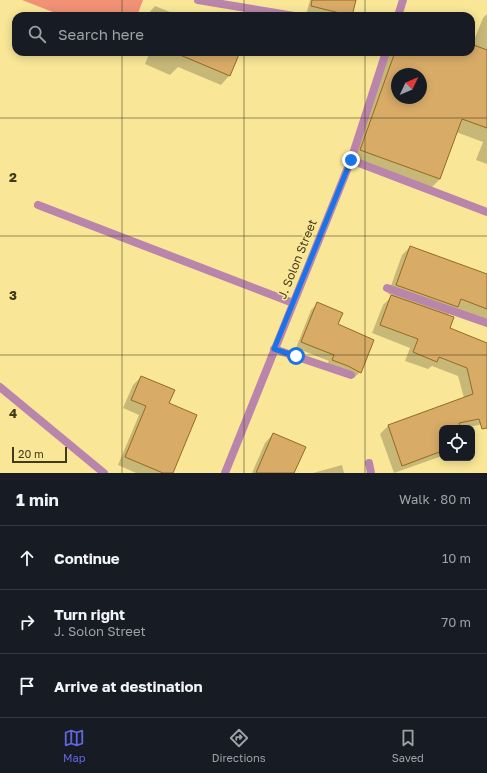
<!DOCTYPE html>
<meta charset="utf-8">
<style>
body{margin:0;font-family:"Golos Text",sans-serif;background:#20242c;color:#f1f3f6}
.controls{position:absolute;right:12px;bottom:12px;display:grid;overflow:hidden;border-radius:8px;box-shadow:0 2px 10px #0003}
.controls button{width:36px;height:36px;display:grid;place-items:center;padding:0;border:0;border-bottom:1px solid #363941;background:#171b24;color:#f1f3f6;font:20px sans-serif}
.compass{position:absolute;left:391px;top:68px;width:36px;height:36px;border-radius:50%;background:#171b24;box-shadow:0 2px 10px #0003;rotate:46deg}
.scale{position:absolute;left:12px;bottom:10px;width:55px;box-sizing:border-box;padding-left:4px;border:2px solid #423b1a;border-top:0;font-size:11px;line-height:14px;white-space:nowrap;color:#423b1a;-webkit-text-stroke:3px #f9e797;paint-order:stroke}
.stop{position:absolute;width:12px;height:12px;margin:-9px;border:3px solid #1a73e8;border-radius:50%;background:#fff}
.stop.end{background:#1a73e8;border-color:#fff;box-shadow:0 1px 4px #0008}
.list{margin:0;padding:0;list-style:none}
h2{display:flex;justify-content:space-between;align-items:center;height:52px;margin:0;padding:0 16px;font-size:17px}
h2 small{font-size:13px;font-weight:400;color:#9ea1a6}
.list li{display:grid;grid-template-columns:26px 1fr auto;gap:12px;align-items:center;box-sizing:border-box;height:64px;padding:0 16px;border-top:1px solid #363941}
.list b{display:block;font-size:15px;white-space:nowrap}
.list p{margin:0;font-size:13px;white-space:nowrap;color:#9ea1a6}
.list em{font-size:13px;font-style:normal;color:#9ea1a6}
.icon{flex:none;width:22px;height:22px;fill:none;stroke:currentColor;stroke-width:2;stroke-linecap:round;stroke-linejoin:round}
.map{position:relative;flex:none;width:487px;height:473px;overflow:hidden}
.search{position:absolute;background:#171b24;box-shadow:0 2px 10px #0003;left:12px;right:12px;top:12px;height:44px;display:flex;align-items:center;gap:10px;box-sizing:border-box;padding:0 14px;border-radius:12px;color:#9ea1a6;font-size:15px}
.sheet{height:244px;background:#171b24}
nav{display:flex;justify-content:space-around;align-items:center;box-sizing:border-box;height:56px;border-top:1px solid #363941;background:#171b24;font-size:11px;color:#9ea1a6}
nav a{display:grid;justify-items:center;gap:2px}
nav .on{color:#6066de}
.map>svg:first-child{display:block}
</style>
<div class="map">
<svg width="487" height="473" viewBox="0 0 487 473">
<rect width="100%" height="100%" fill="#f9e797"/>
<path fill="#f19176" d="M22,0h121l-6,16h-74z"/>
<path fill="#0003" fill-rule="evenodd" d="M310,0h45l-5,16h-41l-3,-1z
M155,6l25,10h-34z
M487,14v150l-11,-4 7,-18 -27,-10 -16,47 -11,11 -79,-29 38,-109h83v-7h1l11,-27zM397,74h24v24h-24z
M143,52h96l-10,24 -8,9 -43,-18 -8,8 -25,-11 4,-10z
M410,247l77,28v45l-32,-12 -8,8 2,13 38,15v79l-22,5h-23v28l-48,17 -14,-39 8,-8 76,-28 -6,-22 -26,-10 -4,3 -23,-8 5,-13 -38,-15 11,-28 10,-10 -5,-1 14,-39z
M317,304l20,21 23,47 -6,6 -12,-6 -16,-6 3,-5 -33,-13 15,-38z
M141,377l27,27 3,69h-35l-18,-8 21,-50 -16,-7 10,-23z
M273,434l20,39h-41l13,-30z
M342,465l2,8h-31z"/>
<path fill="#d8ab67" stroke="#946a22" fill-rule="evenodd" d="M312,0h44l-4,16 -41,-10z
M471,44l16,6v78l-25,-9 -22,60 -80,-29 35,-98h76zM397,74h24v24h-24z
M173,52h67l-10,24z
M410,246l77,28v35l-26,-10 -3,8 -62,-22z
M391,295l63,22 -4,11 37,15v85l-5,1 -3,-10 -20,4 2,5h-19v23l-40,15 -14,-41 85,-31 -6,-26 -28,-11 -2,5 -24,-10 5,-13 -38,-14z
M317,302l26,11 -5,11 36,16 -13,33 -13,-7 -16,-6 2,-5 -33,-13z
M141,376l34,14 -6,13 28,12 -24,58h-10l-38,-16 21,-51 -15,-6z
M273,433l33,14 -12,26h-38z"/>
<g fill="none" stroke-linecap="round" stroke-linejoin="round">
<path stroke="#ba85ab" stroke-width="8" d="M198,0l96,16
M398,16l5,-16
M351,160l136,52
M38,205l255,98
M387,288l100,35
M274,349l77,26
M0,387l104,86
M369,463l2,10
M225,473l126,-313 35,-108"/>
</g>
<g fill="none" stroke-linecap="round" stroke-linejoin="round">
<path stroke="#1a73e8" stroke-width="5" d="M296,356l-22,-7 77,-189"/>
</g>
<path fill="none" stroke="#423b1a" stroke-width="1" stroke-opacity="0.55" d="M122,0v16M244,0v16M365,0v16M122,52v421M244,52v421M365,52v421M0,118h487M0,236h487M0,355h487"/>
<g text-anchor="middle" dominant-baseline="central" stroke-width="3" stroke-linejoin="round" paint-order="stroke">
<g font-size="12" fill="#423b1a" stroke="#f9e797">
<text transform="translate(297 259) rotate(-68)">J. Solon Street</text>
</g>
</g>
<g font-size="13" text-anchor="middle" font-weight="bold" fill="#423b1a" stroke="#f9e797" stroke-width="3" stroke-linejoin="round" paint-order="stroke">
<text x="13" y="182">2</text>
<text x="13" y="300">3</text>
<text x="13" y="418">4</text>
</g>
</svg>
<div class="controls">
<button><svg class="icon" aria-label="locate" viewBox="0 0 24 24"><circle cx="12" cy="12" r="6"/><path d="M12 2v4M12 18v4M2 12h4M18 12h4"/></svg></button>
</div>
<svg class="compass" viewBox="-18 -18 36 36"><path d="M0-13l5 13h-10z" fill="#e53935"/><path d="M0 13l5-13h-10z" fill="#9ea1a6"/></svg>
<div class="scale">20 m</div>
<div class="stop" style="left:296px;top:356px"></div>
<div class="stop end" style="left:351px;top:160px"></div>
<div class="search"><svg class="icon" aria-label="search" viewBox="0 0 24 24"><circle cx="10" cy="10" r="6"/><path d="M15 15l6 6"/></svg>Search here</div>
</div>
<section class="sheet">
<h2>1 min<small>Walk · 80 m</small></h2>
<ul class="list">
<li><svg class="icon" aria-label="ahead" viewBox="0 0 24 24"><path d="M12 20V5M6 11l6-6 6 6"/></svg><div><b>Continue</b></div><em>10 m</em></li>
<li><svg class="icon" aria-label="right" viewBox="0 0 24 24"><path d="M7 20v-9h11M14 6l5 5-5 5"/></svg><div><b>Turn right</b><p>J. Solon Street</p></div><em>70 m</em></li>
<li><svg class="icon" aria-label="arrive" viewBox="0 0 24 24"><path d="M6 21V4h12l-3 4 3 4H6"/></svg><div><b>Arrive at destination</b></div></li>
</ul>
</section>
<nav>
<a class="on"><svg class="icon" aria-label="map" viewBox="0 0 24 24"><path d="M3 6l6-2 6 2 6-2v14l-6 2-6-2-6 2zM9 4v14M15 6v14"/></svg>Map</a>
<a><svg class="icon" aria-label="directions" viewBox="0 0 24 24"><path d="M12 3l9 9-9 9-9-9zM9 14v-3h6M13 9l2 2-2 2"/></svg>Directions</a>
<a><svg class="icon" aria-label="saved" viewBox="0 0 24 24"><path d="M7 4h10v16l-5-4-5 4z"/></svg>Saved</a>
</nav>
